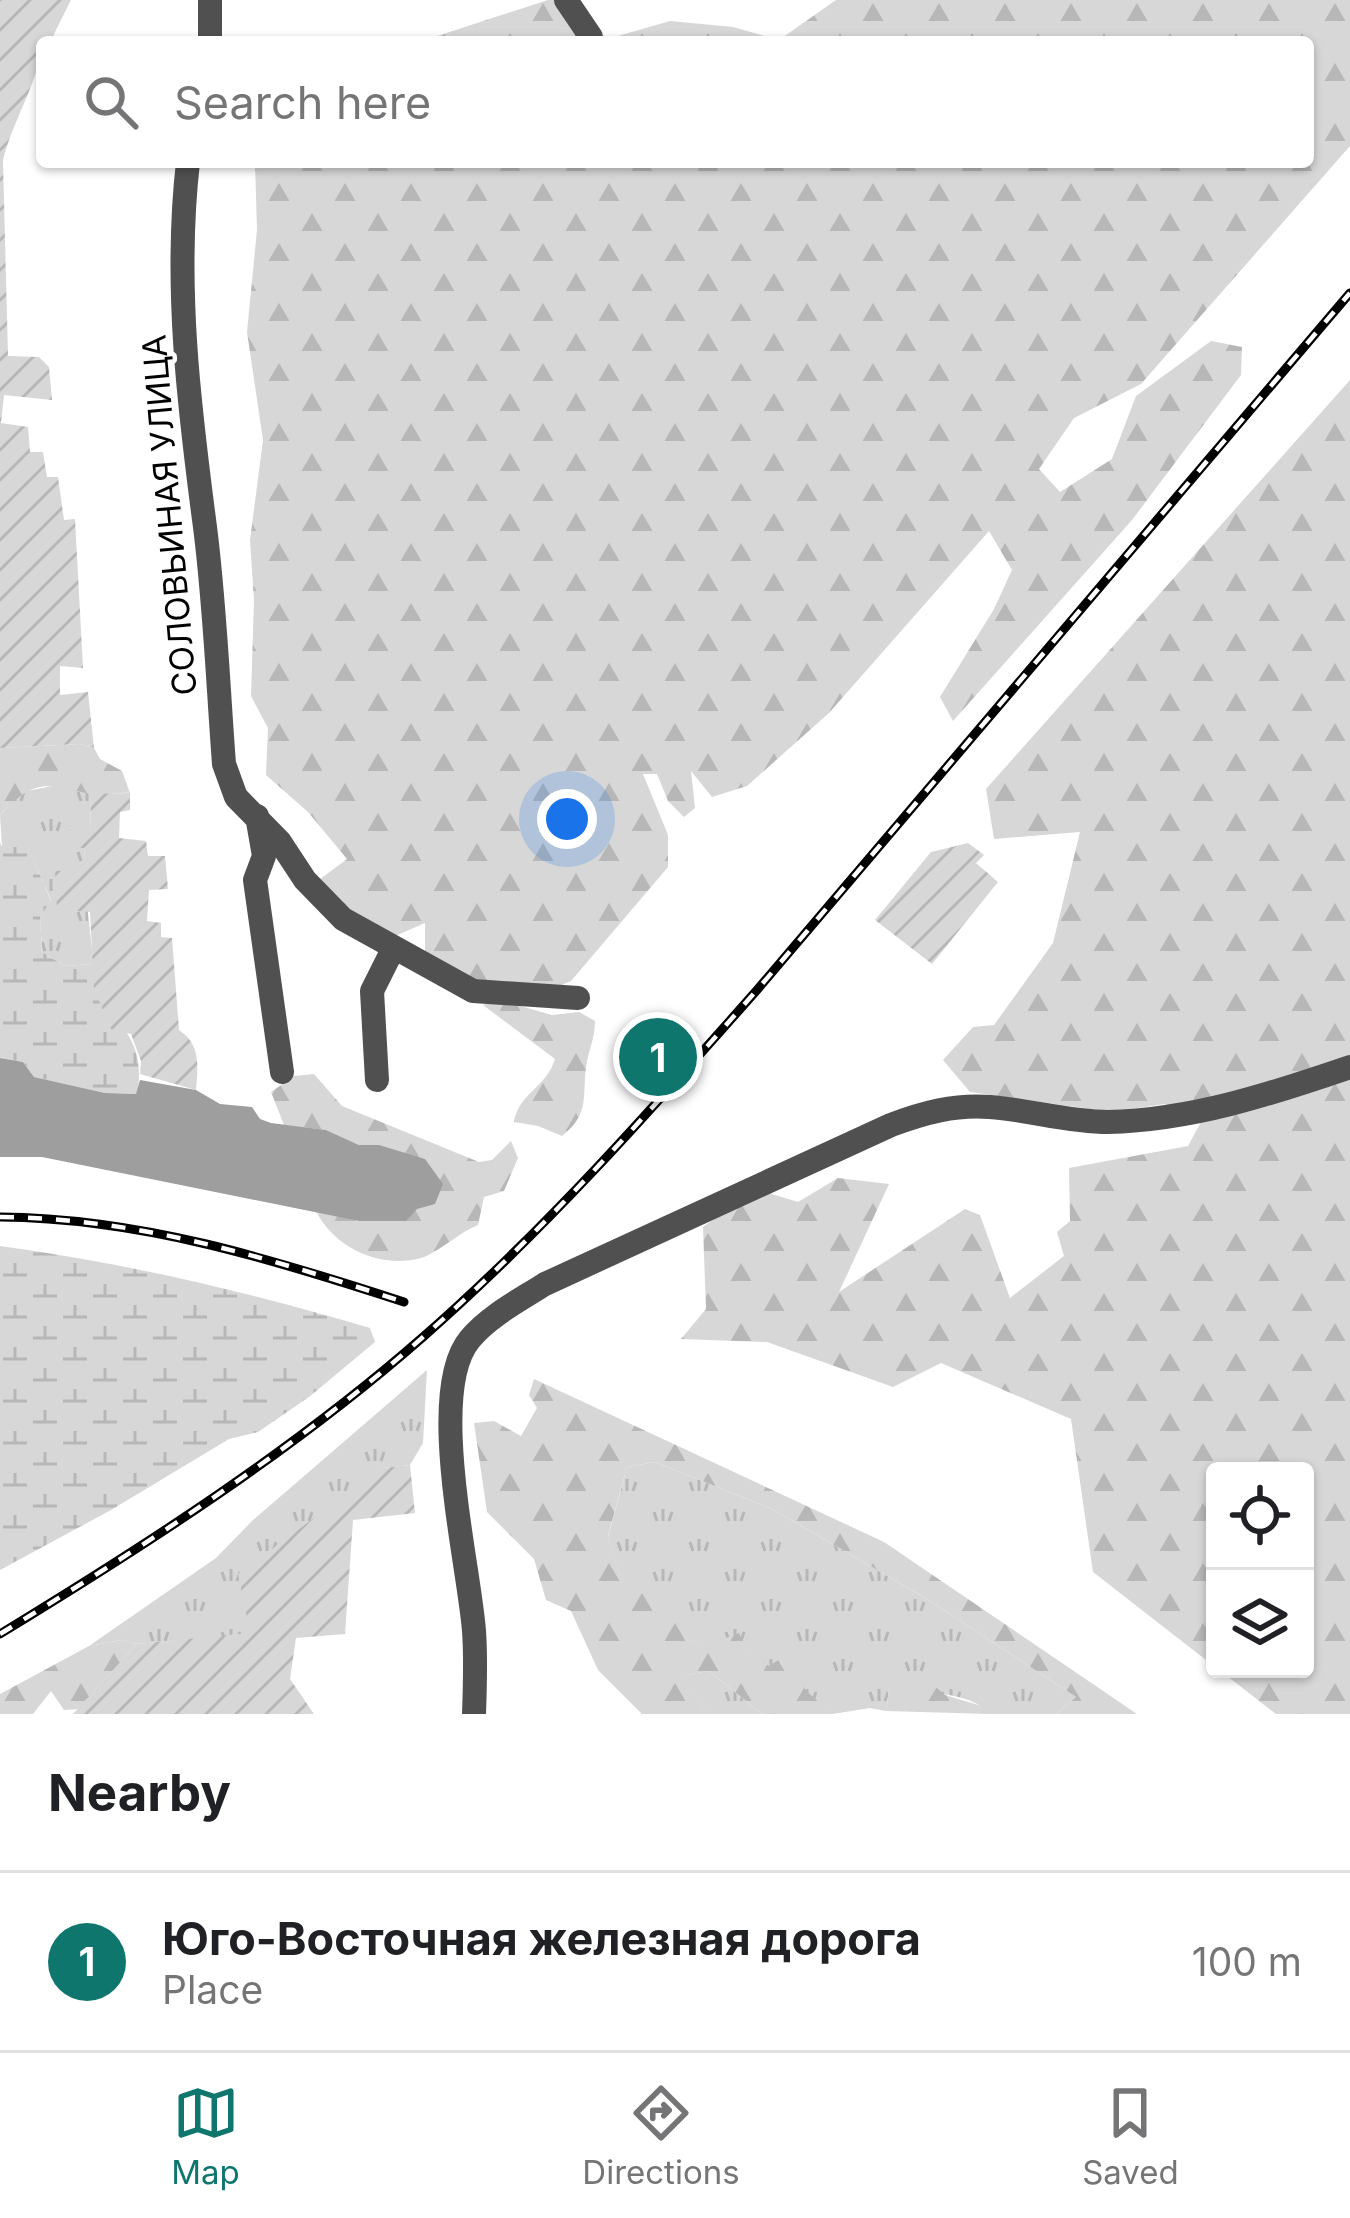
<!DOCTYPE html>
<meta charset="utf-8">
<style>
body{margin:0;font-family:Inter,sans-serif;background:#f2f2f2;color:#202124}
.controls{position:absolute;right:36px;bottom:36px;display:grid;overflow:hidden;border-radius:12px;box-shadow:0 3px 9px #0004}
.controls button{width:108px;height:108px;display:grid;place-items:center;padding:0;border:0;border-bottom:3px solid #e0e0e0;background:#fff;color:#202124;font:60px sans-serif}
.you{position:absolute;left:567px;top:819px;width:42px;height:42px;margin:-30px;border:9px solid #fff;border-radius:50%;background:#1a73e8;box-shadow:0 0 0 18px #1a73e833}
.badge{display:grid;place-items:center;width:78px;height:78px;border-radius:50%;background:#0f766e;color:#fff;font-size:39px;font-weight:700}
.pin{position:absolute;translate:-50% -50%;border:6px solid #fff;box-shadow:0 3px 12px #0006}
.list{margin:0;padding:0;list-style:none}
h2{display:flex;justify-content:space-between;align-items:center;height:156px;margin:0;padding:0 48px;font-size:51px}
h2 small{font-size:39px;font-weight:400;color:#757577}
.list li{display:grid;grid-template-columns:78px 1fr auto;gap:36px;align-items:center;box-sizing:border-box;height:180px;padding:0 48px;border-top:3px solid #e0e0e0}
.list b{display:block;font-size:45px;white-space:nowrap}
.list p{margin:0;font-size:39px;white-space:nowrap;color:#757577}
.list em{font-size:39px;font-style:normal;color:#757577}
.icon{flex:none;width:66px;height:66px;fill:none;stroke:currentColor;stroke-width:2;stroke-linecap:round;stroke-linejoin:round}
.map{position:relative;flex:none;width:1350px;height:1714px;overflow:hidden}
.search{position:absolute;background:#fff;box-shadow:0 3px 9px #0004;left:36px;right:36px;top:36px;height:132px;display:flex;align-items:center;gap:30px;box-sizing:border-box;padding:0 42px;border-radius:12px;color:#757577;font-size:45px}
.sheet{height:336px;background:#fff}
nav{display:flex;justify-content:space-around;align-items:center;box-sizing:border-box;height:168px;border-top:3px solid #e0e0e0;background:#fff;font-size:33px;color:#757577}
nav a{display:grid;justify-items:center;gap:6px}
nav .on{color:#0f766e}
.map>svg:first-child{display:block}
</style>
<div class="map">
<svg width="1350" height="1714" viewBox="0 0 1350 1714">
<defs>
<pattern id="grass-tufts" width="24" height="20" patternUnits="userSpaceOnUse" patternTransform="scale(3)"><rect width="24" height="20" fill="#d7d7d7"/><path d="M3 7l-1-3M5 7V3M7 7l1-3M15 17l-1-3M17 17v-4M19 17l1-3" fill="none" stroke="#b7b7b7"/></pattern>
<pattern id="forest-firs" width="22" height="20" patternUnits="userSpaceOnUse" patternTransform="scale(3)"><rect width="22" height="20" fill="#d7d7d7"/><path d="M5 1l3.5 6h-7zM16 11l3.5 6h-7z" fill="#b7b7b7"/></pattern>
<pattern id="wetland-marsh" width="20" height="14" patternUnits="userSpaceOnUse" patternTransform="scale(3)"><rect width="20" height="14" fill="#d7d7d7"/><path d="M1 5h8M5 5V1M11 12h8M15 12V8" fill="none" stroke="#b7b7b7"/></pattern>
<pattern id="garden-furrows" width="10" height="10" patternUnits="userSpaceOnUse" patternTransform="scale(3)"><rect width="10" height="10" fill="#d7d7d7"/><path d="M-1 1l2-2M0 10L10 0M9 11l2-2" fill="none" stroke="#b7b7b7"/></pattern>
</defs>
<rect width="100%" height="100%" fill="#fff"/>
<path fill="url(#grass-tufts)" d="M63,784l28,10 -1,38 -20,-1 15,17c-3,38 6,77 8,116l-28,2 -23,-14 -2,-35 11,-17 -23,-52 -26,-1 -2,-32 22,-23z
M427,1370l-4,73 -13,22 -28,3 -132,166 -113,10 -15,-4 -33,6 127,-88 36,-37z
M655,1462l117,47 155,90 149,98 -20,17h-66c-20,-24 -71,-21 -101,-24l-3,21 -16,-3 -37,6 -86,-62 -62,-12 -65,-63 -12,-40 19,-70z
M709,1671l53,43h-56l-21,-39z"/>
<path fill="url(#forest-firs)" d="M548,0h11l27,42h-167z
M836,0h514v146l-209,238 -67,34 -35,51 21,23 52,-33 24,-63 75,-55 31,6 -1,28 -109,145 -179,201 -13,-24 54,-88 18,-39 -23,-39 -160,182 -82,73 -35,11 -21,-26 4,37 -11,9 -16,-16 -11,-27h-14l25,61v32l-97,114 -24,10 -69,-4 -53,-28v-36l-32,14 -51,-28 -23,-29 28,-21 -39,-47 -42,-37 2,-47 -17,-32 3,-95 -4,-61 13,-100 -16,-108 10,-102 -2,-68h1053v-120h-711l73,-21 63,6 46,13z
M1350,380v1334h-74l-58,-45h87v-198h-90v196l-122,-95 -22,-153 -130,-56 -48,24 -126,-45 -86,-3 25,-30 -3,-82 52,-38 43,13 40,-24 51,6 -50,108 126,-83 15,6 30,83 54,-42 -7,-24 13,-11 -1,-53 119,-22 13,-24 -36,-18 -54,8 -141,-20 -27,-32 30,-33 21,-2 59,-82 27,-111 -86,7 -8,-50z
M79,744l15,4 6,11 22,12 8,22c-14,-1 -27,4 -40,1 -45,-11 -56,-15 -90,21v-67z
M499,1000l53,15 27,-3 16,9c0,15 -5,26 -8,40 -6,32 5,52 -25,75l-24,-10 -24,-4c4,-28 33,-35 41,-63l-72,-54z
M314,1074l28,32 137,56 13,-2 19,-19 7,17 -14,33 -20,6 -6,28c-20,8 -40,28 -57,33 -40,11 -87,-10 -105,-47l43,10 20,-76h-20l-33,-15 -42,-5 -13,-33 23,-16z
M534,1379l350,163 253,172h-81l20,-17 -149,-98 -155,-90 -117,-47 -28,5 -19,69 12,40 49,11 19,30 -2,23 23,4 30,-11 8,19 22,14 31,-20 5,44 28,24h-71l-53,-43 -23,4 20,39h-64l-44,-44 -27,-59 -25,-11 -12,-41 -47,-47 -13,-89 20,-2 27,15 16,-28 -8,-13z
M122,1640l15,4 -59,65 -14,1 -13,-19 -18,23h-33v-20l89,-48z
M920,1673l25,22 40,12 5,7 -104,-3 3,-21z"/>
<path fill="url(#wetland-marsh)" d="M0,842l2,5h26l23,54 -11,16 2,35 23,14 28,-2c3,58 57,60 44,130l-32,-1 -71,-16 -11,-15 -23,-4z
M0,1246c126,17 248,46 370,82l5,14 -66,55 -51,35 -29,7 -118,71 -111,60z"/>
<path fill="url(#garden-furrows)" d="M0,0h71l-21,42h-8c0,34 -31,81 -39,119l5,195 31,1 10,10 3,33 -48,-5 -3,28 27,4 2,25h13l4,25h11l6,43 11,-1 8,149 -23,-2v29l28,-3 6,56 -15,-4 -79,4z
M130,793v17l-10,2 -1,26 27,3 2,15h17l3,33 -19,1 -2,31 14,2v14l11,1 7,92c22,15 19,35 17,60l-56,-16 1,-13 -10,-27 -20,-5 -17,-40 -4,-77 -33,-3 -2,-38 28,-1 2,-22 -16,-1 2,-17 19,1 1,-37z
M968,843l16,12 -8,8 22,19 -66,82 -57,-44 56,-68z
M410,1465l5,48 -62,7 -8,114 -49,4 -6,41 24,35h-241l64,-70 113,-11 -12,-59 144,-106z"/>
<path fill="#9e9e9e" d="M0,1058l23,4 11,15 71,16 31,1 4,-14 56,10 24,14 32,3 8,12 11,4 55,7 33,15h20l46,14 18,25 -8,20 -18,5 -11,12h-47l-317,-64h-42z"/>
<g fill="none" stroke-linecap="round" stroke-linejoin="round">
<path stroke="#505050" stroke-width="24" d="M210,0v42
M566,0l25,37
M188,162c-14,122 1,244 17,365 10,78 13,158 19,237l12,33 44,45 25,38 38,39 130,72 105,7
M257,816l7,40 -9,24 27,192
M377,1080l-5,-89 21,-42
M474,1714c1,-27 2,-56 0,-83 -5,-67 -48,-240 -4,-292 19,-23 50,-39 75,-55l346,-159c32,-12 64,-21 99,-18 39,3 79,15 118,15 84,-2 163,-28 242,-55"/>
<defs>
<path id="rail" d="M0,1217c140,1 272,42 404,85
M0,1634c146,-89 294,-184 423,-297 121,-106 228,-227 334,-347l593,-697"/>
</defs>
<use href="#rail" stroke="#000" stroke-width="9"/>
<use href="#rail" stroke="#fff" stroke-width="4.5" stroke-dasharray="14" stroke-linecap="butt"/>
</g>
<g text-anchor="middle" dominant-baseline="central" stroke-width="9" stroke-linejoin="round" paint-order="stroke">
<g font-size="33" fill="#000" stroke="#fff">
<text transform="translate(169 515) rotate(-95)">СОЛОВЬИНАЯ УЛИЦА</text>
</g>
</g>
</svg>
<div class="controls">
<button><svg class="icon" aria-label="locate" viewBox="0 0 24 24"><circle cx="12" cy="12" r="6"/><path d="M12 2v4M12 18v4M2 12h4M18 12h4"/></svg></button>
<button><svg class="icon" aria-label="layers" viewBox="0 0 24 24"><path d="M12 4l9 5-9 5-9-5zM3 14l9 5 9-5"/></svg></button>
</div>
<div class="you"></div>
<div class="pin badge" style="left:658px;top:1057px">1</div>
<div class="search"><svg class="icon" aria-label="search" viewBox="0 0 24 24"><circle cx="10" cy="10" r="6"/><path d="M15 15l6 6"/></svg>Search here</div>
</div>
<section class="sheet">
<h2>Nearby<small></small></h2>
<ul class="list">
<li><span class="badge">1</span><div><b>Юго-Восточная железная дорога</b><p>Place</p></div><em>100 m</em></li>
</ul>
</section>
<nav>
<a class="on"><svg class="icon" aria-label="map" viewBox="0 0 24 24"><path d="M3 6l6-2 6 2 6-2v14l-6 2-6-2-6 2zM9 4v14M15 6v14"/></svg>Map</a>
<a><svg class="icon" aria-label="directions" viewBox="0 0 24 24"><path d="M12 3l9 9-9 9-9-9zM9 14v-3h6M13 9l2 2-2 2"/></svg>Directions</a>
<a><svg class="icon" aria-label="saved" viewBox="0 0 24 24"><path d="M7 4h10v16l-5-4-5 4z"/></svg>Saved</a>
</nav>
